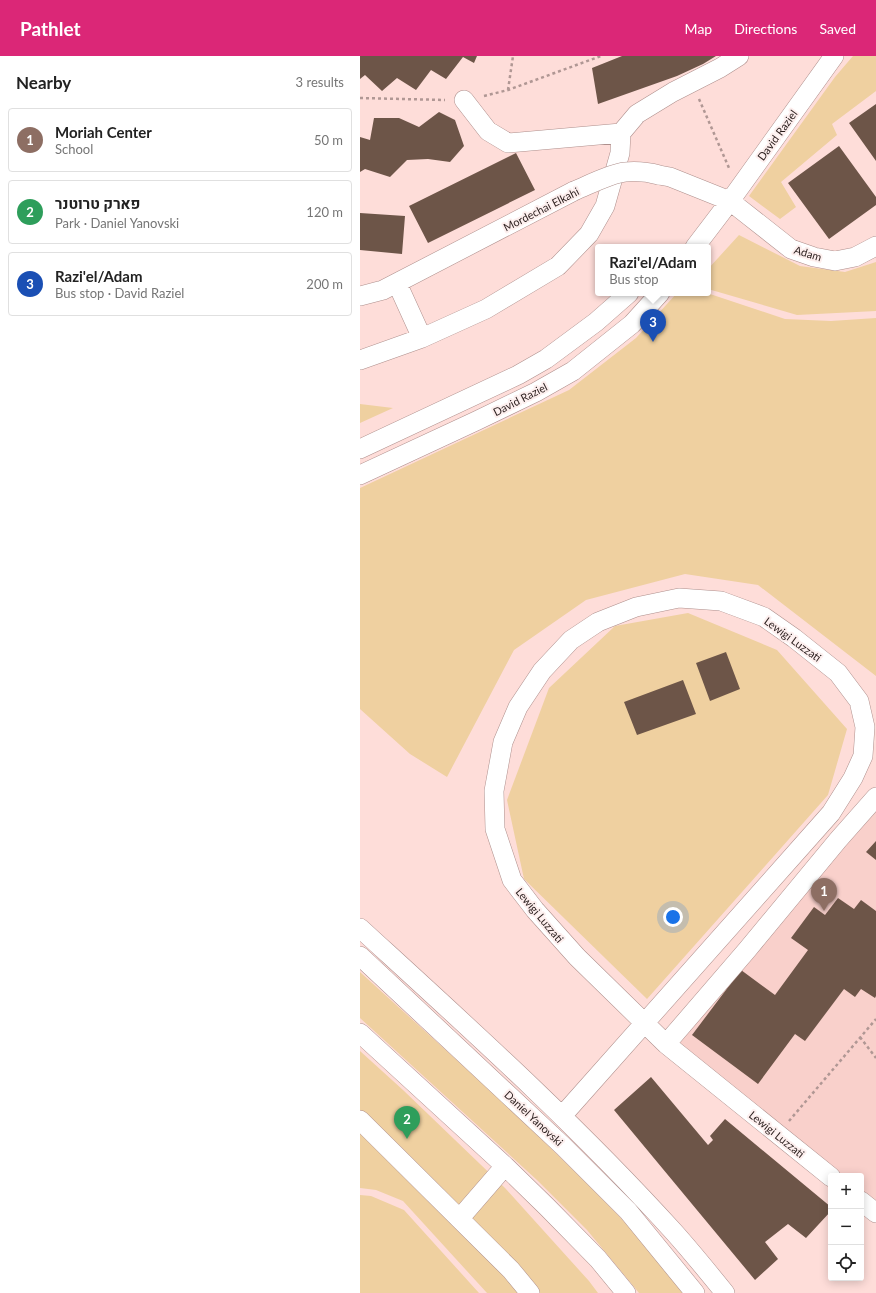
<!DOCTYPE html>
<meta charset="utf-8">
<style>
body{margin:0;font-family:Lato,Heebo,sans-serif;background:#f2f2f2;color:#222}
.controls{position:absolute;right:12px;bottom:12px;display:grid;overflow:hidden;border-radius:4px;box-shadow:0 2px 10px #0003}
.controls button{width:36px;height:36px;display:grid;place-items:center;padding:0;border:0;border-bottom:1px solid #e0e0e0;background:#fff;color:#222;font:20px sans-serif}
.you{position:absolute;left:313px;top:861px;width:14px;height:14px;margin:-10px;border:3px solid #fff;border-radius:50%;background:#1a73e8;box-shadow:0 0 0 6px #1a73e833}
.badge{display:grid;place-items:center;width:26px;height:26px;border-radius:50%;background:#db2777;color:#fff;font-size:13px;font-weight:700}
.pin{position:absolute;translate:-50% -33px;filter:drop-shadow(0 1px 2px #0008)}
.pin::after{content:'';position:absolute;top:21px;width:14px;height:12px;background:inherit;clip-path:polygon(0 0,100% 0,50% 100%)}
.popup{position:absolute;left:235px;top:188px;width:116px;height:52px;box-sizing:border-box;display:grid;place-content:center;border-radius:4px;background:#fff;filter:drop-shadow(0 1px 3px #0005);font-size:13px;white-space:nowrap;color:#767676}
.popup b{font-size:15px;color:#222}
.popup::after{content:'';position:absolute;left:50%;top:100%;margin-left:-8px;border:8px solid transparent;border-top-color:#fff}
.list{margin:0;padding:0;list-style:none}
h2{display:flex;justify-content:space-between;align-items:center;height:52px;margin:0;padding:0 16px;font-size:17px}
h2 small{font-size:13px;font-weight:400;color:#767676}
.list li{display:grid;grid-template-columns:26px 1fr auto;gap:12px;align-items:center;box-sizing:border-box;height:64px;margin:0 8px 8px;padding:0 8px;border:1px solid #e0e0e0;border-radius:4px}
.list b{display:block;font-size:15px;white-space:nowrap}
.list p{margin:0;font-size:13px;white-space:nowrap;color:#767676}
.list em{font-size:13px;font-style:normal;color:#767676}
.icon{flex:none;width:22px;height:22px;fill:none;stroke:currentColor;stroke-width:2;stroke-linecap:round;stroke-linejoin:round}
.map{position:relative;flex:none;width:516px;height:1237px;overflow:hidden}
header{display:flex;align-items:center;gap:24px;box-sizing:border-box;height:56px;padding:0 20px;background:#db2777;color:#fff}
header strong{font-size:19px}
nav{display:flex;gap:22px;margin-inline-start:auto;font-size:14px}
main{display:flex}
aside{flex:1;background:#fff}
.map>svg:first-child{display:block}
</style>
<header>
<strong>Pathlet</strong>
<nav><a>Map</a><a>Directions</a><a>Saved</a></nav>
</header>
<main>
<aside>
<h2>Nearby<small>3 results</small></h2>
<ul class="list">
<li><span class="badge" style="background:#8d6e63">1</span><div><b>Moriah Center</b><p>School</p></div><em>50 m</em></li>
<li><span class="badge" style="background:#2e9e5b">2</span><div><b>פארק טרוטנר</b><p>Park · Daniel Yanovski</p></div><em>120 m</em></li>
<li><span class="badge" style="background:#1a4fb4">3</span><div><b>Razi'el/Adam</b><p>Bus stop · David Raziel</p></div><em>200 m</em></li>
</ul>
</aside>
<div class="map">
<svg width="516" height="1237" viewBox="0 0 516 1237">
<rect width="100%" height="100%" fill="#feddd9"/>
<path fill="#f9d0cb" d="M516,732v417l-15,-12v-17h-20l-174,-142z"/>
<path fill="#efd0a0" d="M493,0h23v35l-44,33 5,11 -56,47 15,25 -16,12 -31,-23 86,-119z
M379,179l61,31 45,6 31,-10v49l-79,4 -89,-26v-20z
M317,237h30l78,26 46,2 45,-3v358l-118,-91 -73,-11 -99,26 -72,50 -67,127 -37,-23 -50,-45v-221l209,-98 67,-52z
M0,348l33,4 -33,15z
M328,557l89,37 70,79 -19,66 -181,204 -123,-120 -17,-79 42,-112 66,-62z
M0,916c70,64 141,127 208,193 41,40 82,81 115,128h-44l-52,-63 -49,-49 -178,-163z
M0,995l43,39 102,98 84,93 9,12h-111l-84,-92 -27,-11 -16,-2z
M0,1139l11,1 33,14 75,83h-119z"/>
<path fill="#6d5548" d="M0,0h117l-3,7 -11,-6 -17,22 -15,-9 -15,20 -19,-12 -15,13 -17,-16 -5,4z
M262,0h94l-13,8 -26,12 -79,28 -6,-36z
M516,48v57l-27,-38z
M79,56l16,8 9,26 -14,16 -22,-3 -21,1 -17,17 -25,-8 -5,3v-35l10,3 4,-22h25l20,9z
M479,90l37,51v8l-47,34 -41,-56z
M156,97l19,37 -107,53 -19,-37z
M0,157l45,3 -3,38 -42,-4z
M366,596l14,37 -30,12 -14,-38z
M323,624l13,34 -59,21 -13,-33z
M516,785v19l-10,-8z
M478,842l16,11 7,-9 15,11v85l-1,2 -14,-9 -6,8 -11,-8 -39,52 -10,-7 -37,50 -66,-49 49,-65 34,25 33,-45 -17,-12 23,-31 11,8z
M291,1021l57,68 5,-5 -3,-4 15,-17 106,88v4l-25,27 -18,-14 -23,18 13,17 -23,21 -141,-170z"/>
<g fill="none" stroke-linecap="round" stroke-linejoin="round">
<defs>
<path id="minor" d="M104,44l24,31 20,12 113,-10
M299,119l11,2 60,24 61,48 23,8 21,4 20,-4 21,-11
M335,191l35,-46 104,-145
M37,227l25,55
M0,240l23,-6 191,-99
M0,304l62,-22 64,-29 72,-43 31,-32 16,-28 15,-53 1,-20 16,-19 36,-22 47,-24 19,-12
M0,393l158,-74 28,-16 50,-37 33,-29
M0,419l116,-54 60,-29 37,-21 59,-47 28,-31
M0,872c107,98 215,195 313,303 18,20 35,41 52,62
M0,900l203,190 65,65 67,82
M0,977l145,133 42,41 51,52 28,34
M306,988l81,-94 91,-110 38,-43
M202,1060l269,-303 22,-35 10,-22 2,-29 -6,-26 -21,-28 -44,-35 -30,-21 -43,-16 -42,-3 -43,9 -38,15 -27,18 -29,31 -24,36 -15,35 -9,49 1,38 17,51 23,30 42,47 89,87 165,133
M0,1064l151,150 19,23
M501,1145l15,12
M100,1162l45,-52"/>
</defs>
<use href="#minor" stroke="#ae8f8c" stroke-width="20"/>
<path stroke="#b09794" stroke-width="2.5" stroke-dasharray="3 3" stroke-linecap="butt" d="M148,34l5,-34
M124,40l24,-6 93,-34
M0,42l85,2
M339,43l30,69
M500,981l16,21
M429,1065l87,-102"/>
<use href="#minor" stroke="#fff" stroke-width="19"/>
<defs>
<path id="minor-bridge" d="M214,135c15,-6 35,-17 51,-19 11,-1 23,0 34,3"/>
</defs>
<use href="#minor-bridge" stroke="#ae8f8c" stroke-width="20" stroke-linecap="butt"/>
<use href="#minor-bridge" stroke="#fff" stroke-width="19"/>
</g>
<g text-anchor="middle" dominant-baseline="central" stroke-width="4" stroke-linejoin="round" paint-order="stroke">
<g font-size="11" fill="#291d1c" stroke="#fdefee">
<text transform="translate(417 79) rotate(-54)">David Raziel</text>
<text transform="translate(181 153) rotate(-27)">Mordechai Elkahi</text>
<text transform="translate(448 197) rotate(17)">Adam</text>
<text transform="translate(160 343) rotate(-27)">David Raziel</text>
<text transform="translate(433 583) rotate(36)">Lewigi Luzzati</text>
<text transform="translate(180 859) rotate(50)">Lewigi Luzzati</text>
<text transform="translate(174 1062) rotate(43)">Daniel Yanovski</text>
<text transform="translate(417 1078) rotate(39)">Lewigi Luzzati</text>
</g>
</g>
</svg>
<div class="controls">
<button>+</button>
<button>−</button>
<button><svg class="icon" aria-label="locate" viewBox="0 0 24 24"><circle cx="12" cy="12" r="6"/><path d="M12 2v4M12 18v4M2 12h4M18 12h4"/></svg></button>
</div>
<div class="you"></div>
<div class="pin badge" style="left:464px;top:855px;background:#8d6e63">1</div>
<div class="pin badge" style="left:47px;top:1083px;background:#2e9e5b">2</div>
<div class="pin badge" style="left:293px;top:286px;background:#1a4fb4">3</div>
<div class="popup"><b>Razi'el/Adam</b>Bus stop</div>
</div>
</main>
